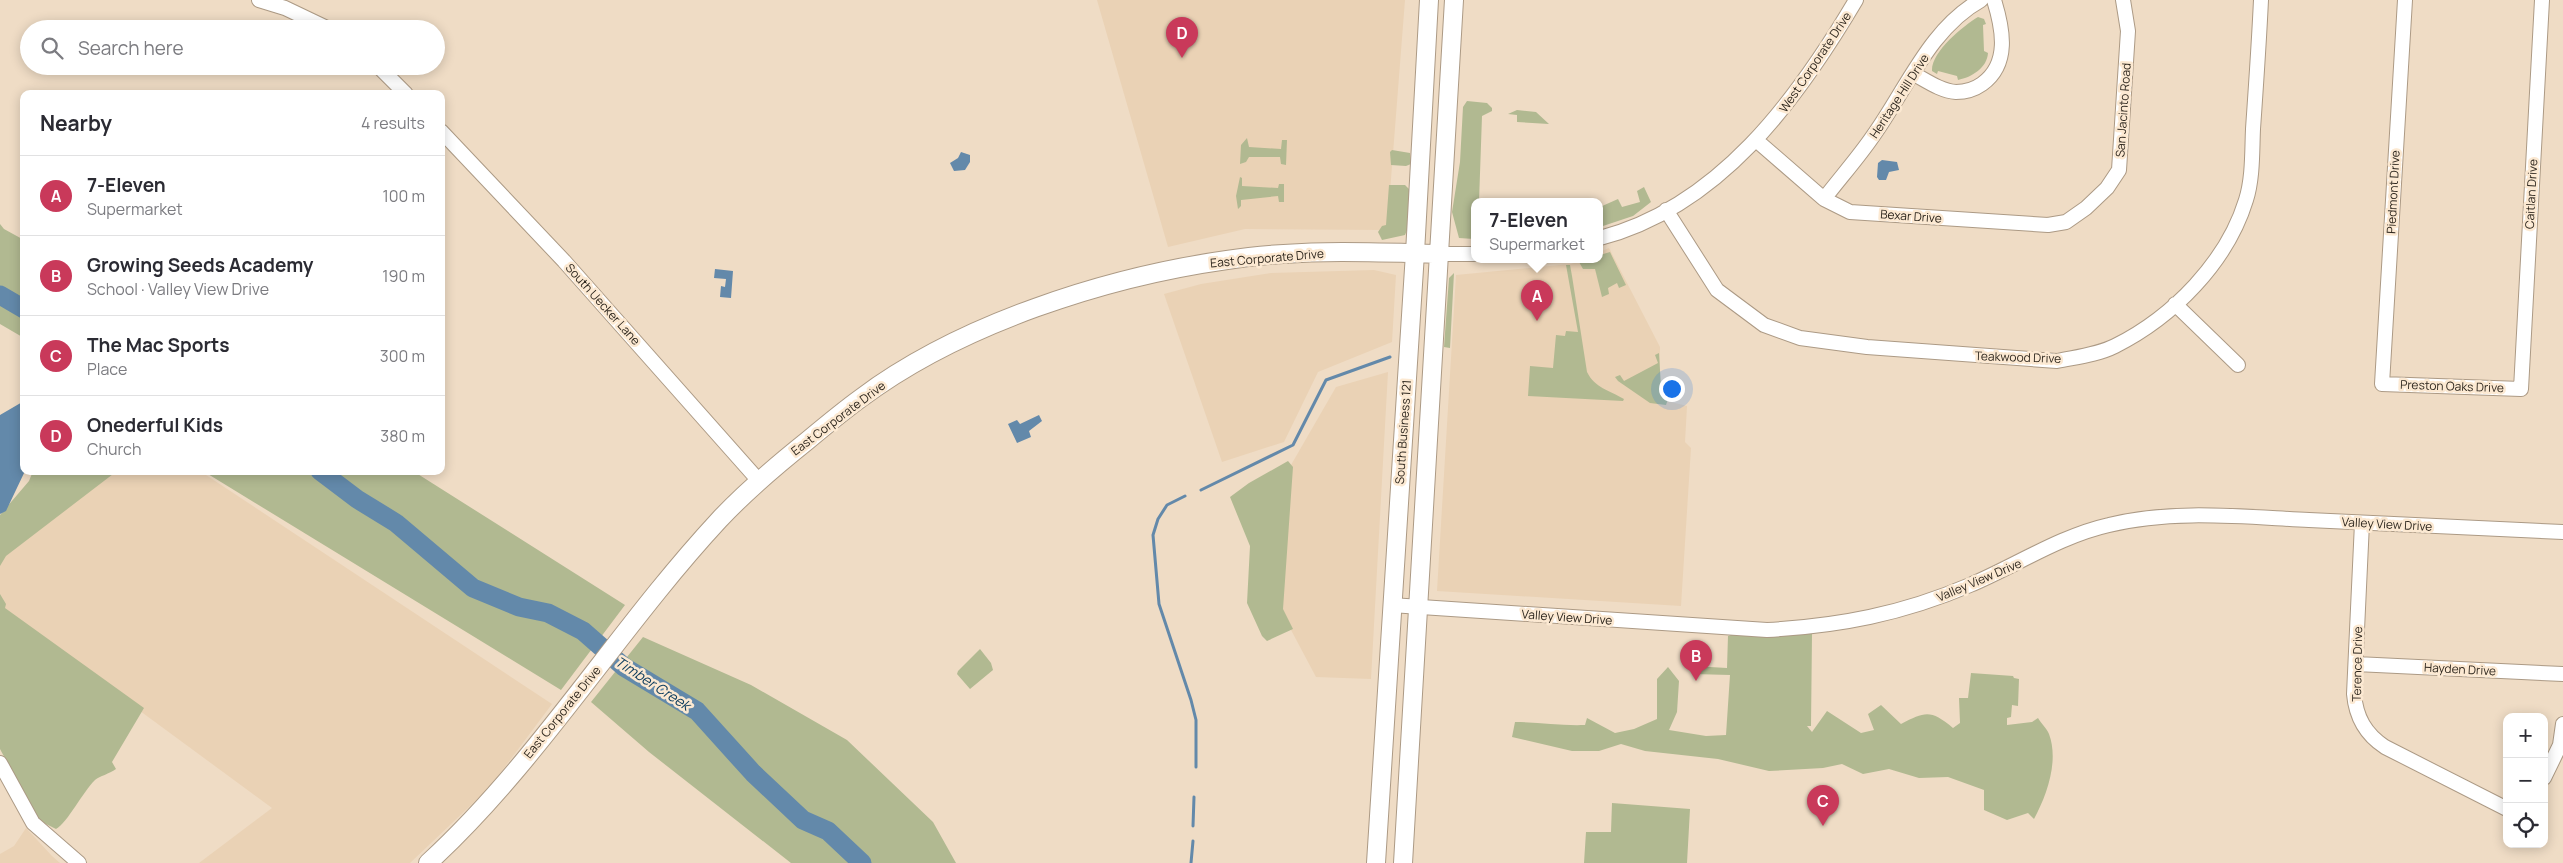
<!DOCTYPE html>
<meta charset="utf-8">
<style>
body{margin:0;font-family:Manrope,sans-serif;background:#f2f2f3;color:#2b2b33}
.controls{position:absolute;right:15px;bottom:15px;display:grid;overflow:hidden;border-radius:10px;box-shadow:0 2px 12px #0003}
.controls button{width:45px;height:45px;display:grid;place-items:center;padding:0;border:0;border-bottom:1px solid #e1e1e2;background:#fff;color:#2b2b33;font:25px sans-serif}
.you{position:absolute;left:1671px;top:388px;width:18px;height:18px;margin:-12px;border:4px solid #fff;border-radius:50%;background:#1a73e8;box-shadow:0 0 0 8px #1a73e833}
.badge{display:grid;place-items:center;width:32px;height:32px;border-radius:50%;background:#c9395a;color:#fff;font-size:16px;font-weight:700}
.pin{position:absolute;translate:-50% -41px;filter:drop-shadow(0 1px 2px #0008)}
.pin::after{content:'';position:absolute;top:26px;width:18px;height:15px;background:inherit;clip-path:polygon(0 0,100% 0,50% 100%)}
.popup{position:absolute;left:1471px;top:198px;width:132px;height:65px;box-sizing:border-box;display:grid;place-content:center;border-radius:10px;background:#fff;filter:drop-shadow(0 1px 4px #0005);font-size:16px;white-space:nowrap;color:#7c7c81}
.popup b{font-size:19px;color:#2b2b33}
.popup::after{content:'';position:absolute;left:50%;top:100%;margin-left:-10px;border:10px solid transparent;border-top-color:#fff}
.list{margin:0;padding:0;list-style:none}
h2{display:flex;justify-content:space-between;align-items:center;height:65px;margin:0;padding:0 20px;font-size:21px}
h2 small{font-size:16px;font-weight:400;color:#7c7c81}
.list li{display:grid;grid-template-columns:32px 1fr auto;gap:15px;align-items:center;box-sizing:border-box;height:80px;padding:0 20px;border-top:1px solid #e1e1e2}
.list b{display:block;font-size:19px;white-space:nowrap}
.list p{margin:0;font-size:16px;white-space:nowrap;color:#7c7c81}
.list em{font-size:16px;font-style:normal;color:#7c7c81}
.icon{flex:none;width:28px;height:28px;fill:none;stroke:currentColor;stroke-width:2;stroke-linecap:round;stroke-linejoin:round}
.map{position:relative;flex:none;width:2563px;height:863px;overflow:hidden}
.search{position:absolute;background:#fff;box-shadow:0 2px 12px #0003;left:20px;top:20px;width:425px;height:55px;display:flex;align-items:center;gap:12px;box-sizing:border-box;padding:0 18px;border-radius:28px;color:#7c7c81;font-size:19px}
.panel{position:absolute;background:#fff;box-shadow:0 2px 12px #0003;left:20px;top:90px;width:425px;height:385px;border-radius:10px}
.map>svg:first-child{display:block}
</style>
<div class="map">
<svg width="2563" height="863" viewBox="0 0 2563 863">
<rect width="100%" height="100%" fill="#efdcc5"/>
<path fill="#ead2b5" d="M1097,0h308l-18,230 -142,-1 -77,18z
M1609,248l51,99 -1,38 8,16 20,5 -2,36 6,6 -10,158 -244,-15 19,-316 115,-11 10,-4h19v-8z
M1374,270l22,5 -4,67 -74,30 -34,70 -62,20 -58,-168 37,-10 70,-11z
M1388,372l-17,307 -55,-2 -34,-64 9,-148 45,-78z
M115,471h85l352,233 -63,84 -79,75h-211l73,-55 -272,-200v-48z
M26,828l26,28 8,7h-60v-9l14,-8z"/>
<path fill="#b1b991" d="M1978,17l6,2 2,5 -3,1 1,26 4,2c-1,15 -16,24 -30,27l-1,-4 -19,-5 -1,3 -5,-3c-1,-19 31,-45 46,-54z
M1467,101l20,2 5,5v3l-10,5 -3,86h-5v37l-15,-1 -7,-26 8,-50 3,-55z
M1517,110l19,2 13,12 -32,-2v-7l-9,-1z
M1247,138l2,9 32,2 1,-9h5l-1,25 -5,-1 -1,-7h-31l-3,5 -6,2 1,-19z
M1392,150l18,3 1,11 -5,2 -15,-1 -1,-13z
M1240,177l2,1v8l36,2 1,-4h5v18h-5l-1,-6 -37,4v6l-3,3 -2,-13z
M1389,185h16l5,5 -2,38 -3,7 -23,5 -4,-8 4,-6 4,-1z
M1644,187l7,15 -18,14 -33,11v-20l18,-8 4,8 18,-5 -3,-11z
M0,224l4,5 20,11v98l-24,-14z
M1610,252l16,33 -7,3 -2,-5 -9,5 1,6 -7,3 -7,-28h-12l-4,-7 21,-2v-5z
M1566,265h4l2,11 15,96c8,16 22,18 37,27l-1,2 -95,-5 2,-30 23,2 3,-33 9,1 1,-5 12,1z
M1454,273l-4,75 -6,-1 5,-69z
M1659,353l2,34 7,12 -2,6 -16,-2 -32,-22 -3,-4 5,-2 4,6 34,-18 -3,-8z
M1288,461l5,6 -10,142 10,20 -26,12 -5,-5 -15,-33 3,-57 -20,-49 19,-14z
M33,471h84l-111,85 -6,10v-51l29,-34z
M203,471h210l212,134 -64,85z
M0,594l6,10 -1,4 139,100 -32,54 4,7c-7,5 -16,7 -21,11 -13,13 -27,42 -39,49l-18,-9 -38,-71z
M1812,634l-1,92h-4l5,6 15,-21 34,22 13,-3 -6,-16 13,-9 20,19c25,-13 30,-14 52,4l7,-5 -1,-25h9l3,-25 42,3 1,2 5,1 -1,27 -6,-1 -1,12 -4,1v7l25,-3 6,-4c3,5 9,11 11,16 10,27 -2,61 -15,85l-6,-6 -21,7 -23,-10v-20l-36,-13 -29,1 -30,-9 -26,5 -21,-10 -19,4 -54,3 -51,-12 -73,-8 -24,-7 -22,7h-27l-60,-14 3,-15c24,0 46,4 70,3l2,-7 28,15 19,-4 23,-10v-40l11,-12 11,14 -2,31 -8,18 37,6 20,-1 4,-60 -37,-1v-8l34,2 1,-32 3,-1z
M643,637l108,48 96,55 86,82 23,41h-165l-142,-111 -58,-50z
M980,649l11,14 2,7 -23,19 -13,-15 1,-3z
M1612,803l78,6 -3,54h-103l2,-31h25z"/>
<path fill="#6389aa" d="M961,152l9,3v7l-5,8 -11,1 -4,-8 8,-5z
M1882,160l15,2 2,8 -10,2 -3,8h-7l-2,-3 1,-14z
M715,269l18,2 -2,27 -11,-1 1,-11 4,1 1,-8 -12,-1z
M24,401l1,70 -19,40 -6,3v-99z
M1039,415l3,6 -13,10 2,6 -14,6 -9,-19 9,-4 3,4z"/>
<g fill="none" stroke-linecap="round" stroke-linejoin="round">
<path stroke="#6389aa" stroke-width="3" d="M1201,490l92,-45 33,-65 64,-23
M1185,496l-18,9 -9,14 -5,16 6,69 32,96 5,20v47
M1193,826l1,-29
M1191,863l2,-22"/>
<path stroke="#6389aa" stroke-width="19" d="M0,295l24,14
M320,471l37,28 39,24 77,65 46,19 29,6 35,18 41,36 73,44 56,62 50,47 25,11 34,32"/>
<defs>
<path id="minor" d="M259,0l26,8 44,21
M2405,0l-23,384 139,5 21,-389
M378,66l28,28
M1914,74c13,7 27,17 42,18 9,0 19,-3 26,-8 28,-20 21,-55 12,-84
M441,131l123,130 196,221
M1756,140l68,59 26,13 198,13 18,-3 20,-14 21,-20 12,-18 9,-139 -5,-31
M1824,199c16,-21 34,-41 49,-63 33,-46 57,-108 108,-136
M1666,210l51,80 47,35 36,13 67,9 190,14c19,-4 40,-6 58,-15 58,-29 112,-84 131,-146 7,-22 6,-49 7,-71 3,-43 6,-86 8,-129
M1600,238c119,-31 197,-138 256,-238
M1439,254h35
M2175,304l63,61
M2362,523l-8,171c2,23 11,40 31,53l122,62
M1391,605l376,25c72,-4 135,-16 203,-45 45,-19 90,-49 139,-60 64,-16 135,-8 200,-5 85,4 169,8 254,12
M2356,664l207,10
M0,763l33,60 46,40
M2544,778l16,-33 3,-21"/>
<path id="major" d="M428,863c111,-102 189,-233 291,-343 27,-29 58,-55 88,-79 18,-15 36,-30 54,-43 99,-74 245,-121 366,-138 69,-11 142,-8 212,-6
M1376,863l39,-610 14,-253
M1403,863l51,-863"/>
</defs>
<use href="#minor" stroke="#ac9a85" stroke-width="16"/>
<use href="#major" stroke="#ac9a85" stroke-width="20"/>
<use href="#minor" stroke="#fff" stroke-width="14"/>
<use href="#major" stroke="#fff" stroke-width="18"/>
</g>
<g text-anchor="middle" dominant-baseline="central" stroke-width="5" stroke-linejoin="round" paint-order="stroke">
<g font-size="12" fill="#2e271e" stroke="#fce9d2">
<text transform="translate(1815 62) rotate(-56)">West Corporate Drive</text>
<text transform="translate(1899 96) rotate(-57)">Heritage Hill Drive</text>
<text transform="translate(2123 110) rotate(-86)">San Jacinto Road</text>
<text transform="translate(2393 192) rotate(-87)">Piedmont Drive</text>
<text transform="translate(2531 194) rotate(-87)">Caitlan Drive</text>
<text transform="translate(1911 216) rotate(4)">Bexar Drive</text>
<text transform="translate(1267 258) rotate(-5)">East Corporate Drive</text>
<text transform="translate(603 304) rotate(48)">South Uecker Lane</text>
<text transform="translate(2018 357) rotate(2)">Teakwood Drive</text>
<text transform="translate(2452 386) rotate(2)">Preston Oaks Drive</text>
<text transform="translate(838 418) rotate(-37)">East Corporate Drive</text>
<text transform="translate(1403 432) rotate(-86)">South Business 121</text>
<text transform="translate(2387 524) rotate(3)">Valley View Drive</text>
<text transform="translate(1979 580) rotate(-23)">Valley View Drive</text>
<text transform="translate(1567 617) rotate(4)">Valley View Drive</text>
<text transform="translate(2357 664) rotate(-89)">Terence Drive</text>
<text transform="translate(2460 669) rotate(3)">Hayden Drive</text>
<text transform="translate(562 712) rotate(-51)">East Corporate Drive</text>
</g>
<g font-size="14" font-style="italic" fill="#0b3b5d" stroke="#fce9d2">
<text transform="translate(653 683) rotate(33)">Timber Creek</text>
</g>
</g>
</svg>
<div class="controls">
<button>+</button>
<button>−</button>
<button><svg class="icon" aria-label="locate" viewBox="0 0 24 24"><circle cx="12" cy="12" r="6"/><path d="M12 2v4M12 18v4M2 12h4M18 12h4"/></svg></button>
</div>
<div class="you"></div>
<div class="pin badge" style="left:1537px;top:321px">A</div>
<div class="popup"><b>7-Eleven</b>Supermarket</div>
<div class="pin badge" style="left:1696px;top:681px">B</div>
<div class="pin badge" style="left:1823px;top:826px">C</div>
<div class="pin badge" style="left:1182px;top:58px">D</div>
<div class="search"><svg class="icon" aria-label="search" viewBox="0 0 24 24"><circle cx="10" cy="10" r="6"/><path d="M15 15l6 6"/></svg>Search here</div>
<section class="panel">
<h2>Nearby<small>4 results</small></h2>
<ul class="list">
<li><span class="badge">A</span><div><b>7-Eleven</b><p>Supermarket</p></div><em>100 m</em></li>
<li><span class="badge">B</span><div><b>Growing Seeds Academy</b><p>School · Valley View Drive</p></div><em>190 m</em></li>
<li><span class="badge">C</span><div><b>The Mac Sports</b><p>Place</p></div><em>300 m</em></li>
<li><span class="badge">D</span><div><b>Onederful Kids</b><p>Church</p></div><em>380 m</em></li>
</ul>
</section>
</div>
